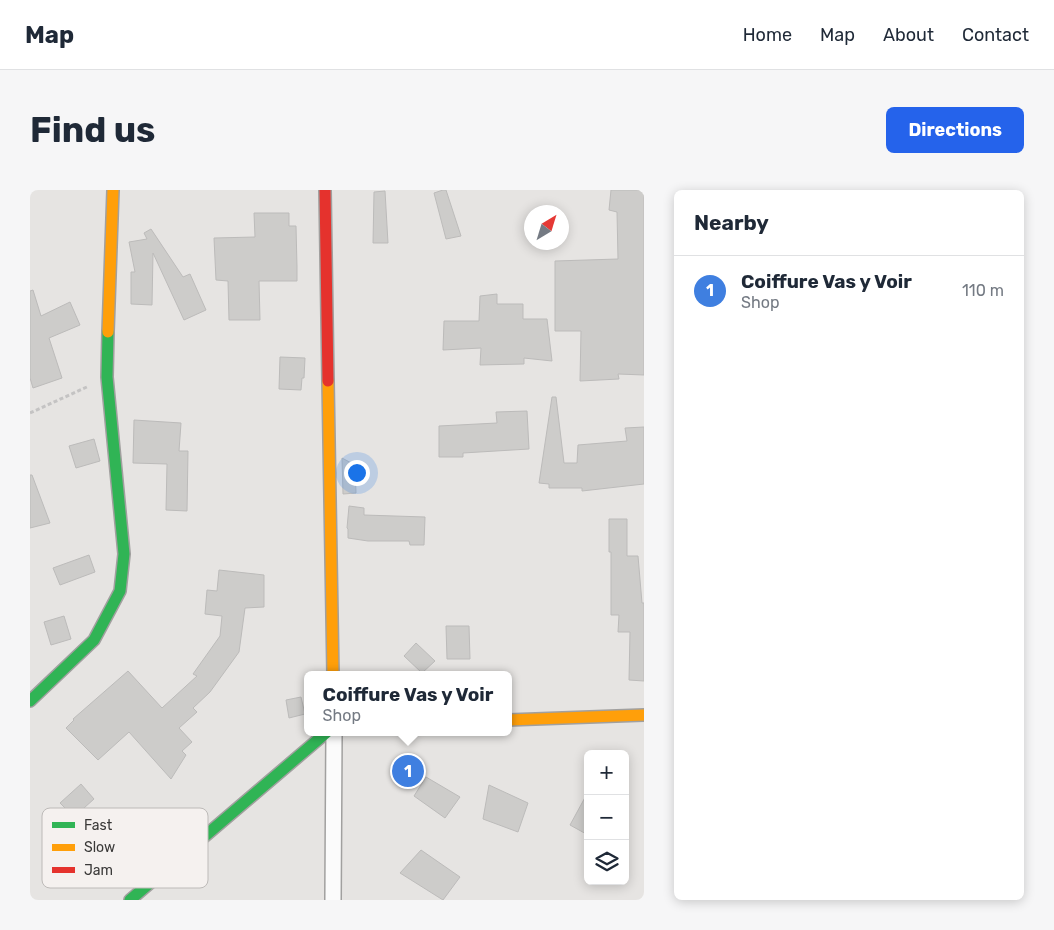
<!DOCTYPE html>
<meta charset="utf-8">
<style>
body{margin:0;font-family:Rubik,sans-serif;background:#f6f6f7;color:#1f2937}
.controls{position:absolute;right:15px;bottom:15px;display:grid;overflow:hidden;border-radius:8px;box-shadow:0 2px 12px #0003}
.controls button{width:45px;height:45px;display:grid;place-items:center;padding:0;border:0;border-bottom:1px solid #e0e1e3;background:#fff;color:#1f2937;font:25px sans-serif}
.compass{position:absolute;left:494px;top:15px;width:45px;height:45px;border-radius:50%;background:#fff;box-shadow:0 2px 12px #0003;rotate:38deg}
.you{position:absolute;left:326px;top:282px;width:18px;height:18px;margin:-12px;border:4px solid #fff;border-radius:50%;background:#1a73e8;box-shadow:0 0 0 8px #1a73e833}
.badge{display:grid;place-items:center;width:32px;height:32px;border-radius:50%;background:#2563eb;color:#fff;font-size:16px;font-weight:700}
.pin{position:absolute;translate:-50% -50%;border:2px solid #fff;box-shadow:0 1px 5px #0006}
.popup{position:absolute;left:274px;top:481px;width:208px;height:65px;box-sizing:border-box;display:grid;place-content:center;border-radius:8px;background:#fff;filter:drop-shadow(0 1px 4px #0005);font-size:16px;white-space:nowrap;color:#747a83}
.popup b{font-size:19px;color:#1f2937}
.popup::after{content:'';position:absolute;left:50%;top:100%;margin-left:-10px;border:10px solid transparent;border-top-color:#fff}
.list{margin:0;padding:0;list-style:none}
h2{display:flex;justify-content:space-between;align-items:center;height:65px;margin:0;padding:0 20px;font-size:21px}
h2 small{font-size:16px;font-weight:400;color:#747a83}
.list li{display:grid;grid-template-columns:32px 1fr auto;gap:15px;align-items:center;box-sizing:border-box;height:70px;padding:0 20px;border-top:1px solid #e0e1e3}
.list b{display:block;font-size:19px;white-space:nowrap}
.list p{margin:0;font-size:16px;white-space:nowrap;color:#747a83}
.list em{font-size:16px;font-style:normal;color:#747a83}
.icon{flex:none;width:28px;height:28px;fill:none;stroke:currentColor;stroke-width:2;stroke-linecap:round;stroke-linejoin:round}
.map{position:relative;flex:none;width:614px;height:710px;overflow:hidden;border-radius:8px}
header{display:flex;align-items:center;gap:30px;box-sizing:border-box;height:70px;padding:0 25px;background:#fff;border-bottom:1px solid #e0e1e3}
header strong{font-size:24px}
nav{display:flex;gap:28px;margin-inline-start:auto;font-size:18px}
.intro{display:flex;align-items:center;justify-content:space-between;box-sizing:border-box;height:120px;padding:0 30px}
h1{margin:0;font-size:35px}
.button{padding:12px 22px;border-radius:8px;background:#2563eb;color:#fff;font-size:18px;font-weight:700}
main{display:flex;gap:30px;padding:0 30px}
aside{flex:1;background:#fff;border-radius:8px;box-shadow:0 2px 12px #0003}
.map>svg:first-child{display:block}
</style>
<header>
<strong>Map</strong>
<nav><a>Home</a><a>Map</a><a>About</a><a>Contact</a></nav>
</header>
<div class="intro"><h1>Find us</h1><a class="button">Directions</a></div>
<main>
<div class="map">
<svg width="614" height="710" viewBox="0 0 614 710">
<rect width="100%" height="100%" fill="#e6e4e2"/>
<path fill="#cdccca" stroke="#bcbbba" d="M413,0h3l15,46 -15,3 -12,-46z
M581,0h33v185l-26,-1 1,5 -39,2 1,-50h-26v-70l63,-2 -1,-47 -8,-2z
M355,1l3,52h-15l1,-51z
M224,23h35v13h7l1,41v14h-38l1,39h-31l-1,-39 -12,-1 -2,-42 41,-1z
M121,39l32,48 7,-3 16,36 -22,10 -31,-67 -1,52 -21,-1v-32h4l-6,-30 18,-3 -3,-6z
M3,100l8,26 29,-14 10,23 -31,13 13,40 -29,10 -3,-10v-87z
M467,104v10h26v15h24l5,42 -28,-3v6l-44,1 1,-17 -38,2 1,-29h35l1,-25z
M250,167l25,1 -1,20h-2l-1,12 -22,-1z
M522,207h4l8,66h13l1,-18 49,-4 -2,-13 19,-1v57l-62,7v-3h-33v-4l-10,-1z
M497,221l2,38 -66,4v4h-24v-31l58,-3 -1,-11z
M104,230l47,3 -2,28h9l-1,60 -21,-1 1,-46 -34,-1z
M64,249l6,22 -24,7 -7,-22z
M312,268l13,7 1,28 -13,1z
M0,285h2l18,48 -20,5z
M319,316l15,2v7l61,2 -1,28h-14l-1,-4h-41l-20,-3v-9l-1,-1z
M579,329h18v37h11l4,47h2v78l-15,-1 1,-48h-12l1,-17h-8v-63h-2z
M59,365l6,17 -35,13 -7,-17z
M189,380l45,5v32l-19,1 -6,44 -29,40 -17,16 4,4 -18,16 13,14 -10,9 4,4 -15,24 -42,-47 -31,28 -32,-32 8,-8 -1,-1 55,-48 34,37 35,-32 -4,-2 27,-38 2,-20 -17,-2 2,-24 10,1z
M34,426l7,23 -20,6 -7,-23z
M416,436h23l1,33h-23z
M386,453l19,18 -13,12 -18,-17z
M271,507l4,17 -16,4 -3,-18z
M396,587l34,20 -15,21 -31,-22z
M51,594l13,15 -20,18 -14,-14z
M459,595l39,18 -10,29 -35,-13z
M558,602v43l-18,-10z
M391,660l39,27 -17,23 -43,-27z"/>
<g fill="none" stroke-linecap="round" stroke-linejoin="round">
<defs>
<path id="street" d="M303,710l1,-168"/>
<path id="fast" d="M0,511l64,-61 26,-49 4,-37 -17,-177 1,-45
M100,710l197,-168"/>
<path id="slow" d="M78,142l5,-142
M298,191l5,294
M478,530l136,-5"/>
<path id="jam" d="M295,0l3,191"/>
</defs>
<use href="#street" stroke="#a1a09f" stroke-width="18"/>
<use href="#fast" stroke="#a1a09f" stroke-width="14"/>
<use href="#slow" stroke="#a1a09f" stroke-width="14"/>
<use href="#jam" stroke="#a1a09f" stroke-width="14"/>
<path stroke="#c4c3c3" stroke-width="3" stroke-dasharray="4 2.5" stroke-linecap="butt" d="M0,223l59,-27"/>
<use href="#street" stroke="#fbfbfb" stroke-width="15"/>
<use href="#fast" stroke="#30b455" stroke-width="11"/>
<use href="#slow" stroke="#ff9f0a" stroke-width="11"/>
<use href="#jam" stroke="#e5322d" stroke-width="11"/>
</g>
<rect x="12" y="618" width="166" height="80" rx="8" fill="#f5f1ef" stroke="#bdbab8" stroke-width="1"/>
<rect x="22" y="632" width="23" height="6" fill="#30b455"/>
<rect x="22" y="654" width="23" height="7" fill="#ff9f0a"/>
<rect x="22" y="677" width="23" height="6" fill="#e5322d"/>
<g font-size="14" fill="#3a3938">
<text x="54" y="640">Fast</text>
<text x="54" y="662">Slow</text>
<text x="54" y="685">Jam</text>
</g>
</svg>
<div class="controls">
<button>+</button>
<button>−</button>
<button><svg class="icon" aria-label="layers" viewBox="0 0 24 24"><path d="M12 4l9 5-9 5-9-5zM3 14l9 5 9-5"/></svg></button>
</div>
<svg class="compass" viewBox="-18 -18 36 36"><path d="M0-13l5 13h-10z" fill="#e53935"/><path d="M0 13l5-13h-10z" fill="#747a83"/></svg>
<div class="you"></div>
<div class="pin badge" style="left:378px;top:581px;background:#3f7fe0">1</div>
<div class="popup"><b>Coiffure Vas y Voir</b>Shop</div>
</div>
<aside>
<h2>Nearby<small></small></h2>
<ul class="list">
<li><span class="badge" style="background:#3f7fe0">1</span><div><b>Coiffure Vas y Voir</b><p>Shop</p></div><em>110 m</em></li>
</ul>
</aside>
</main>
